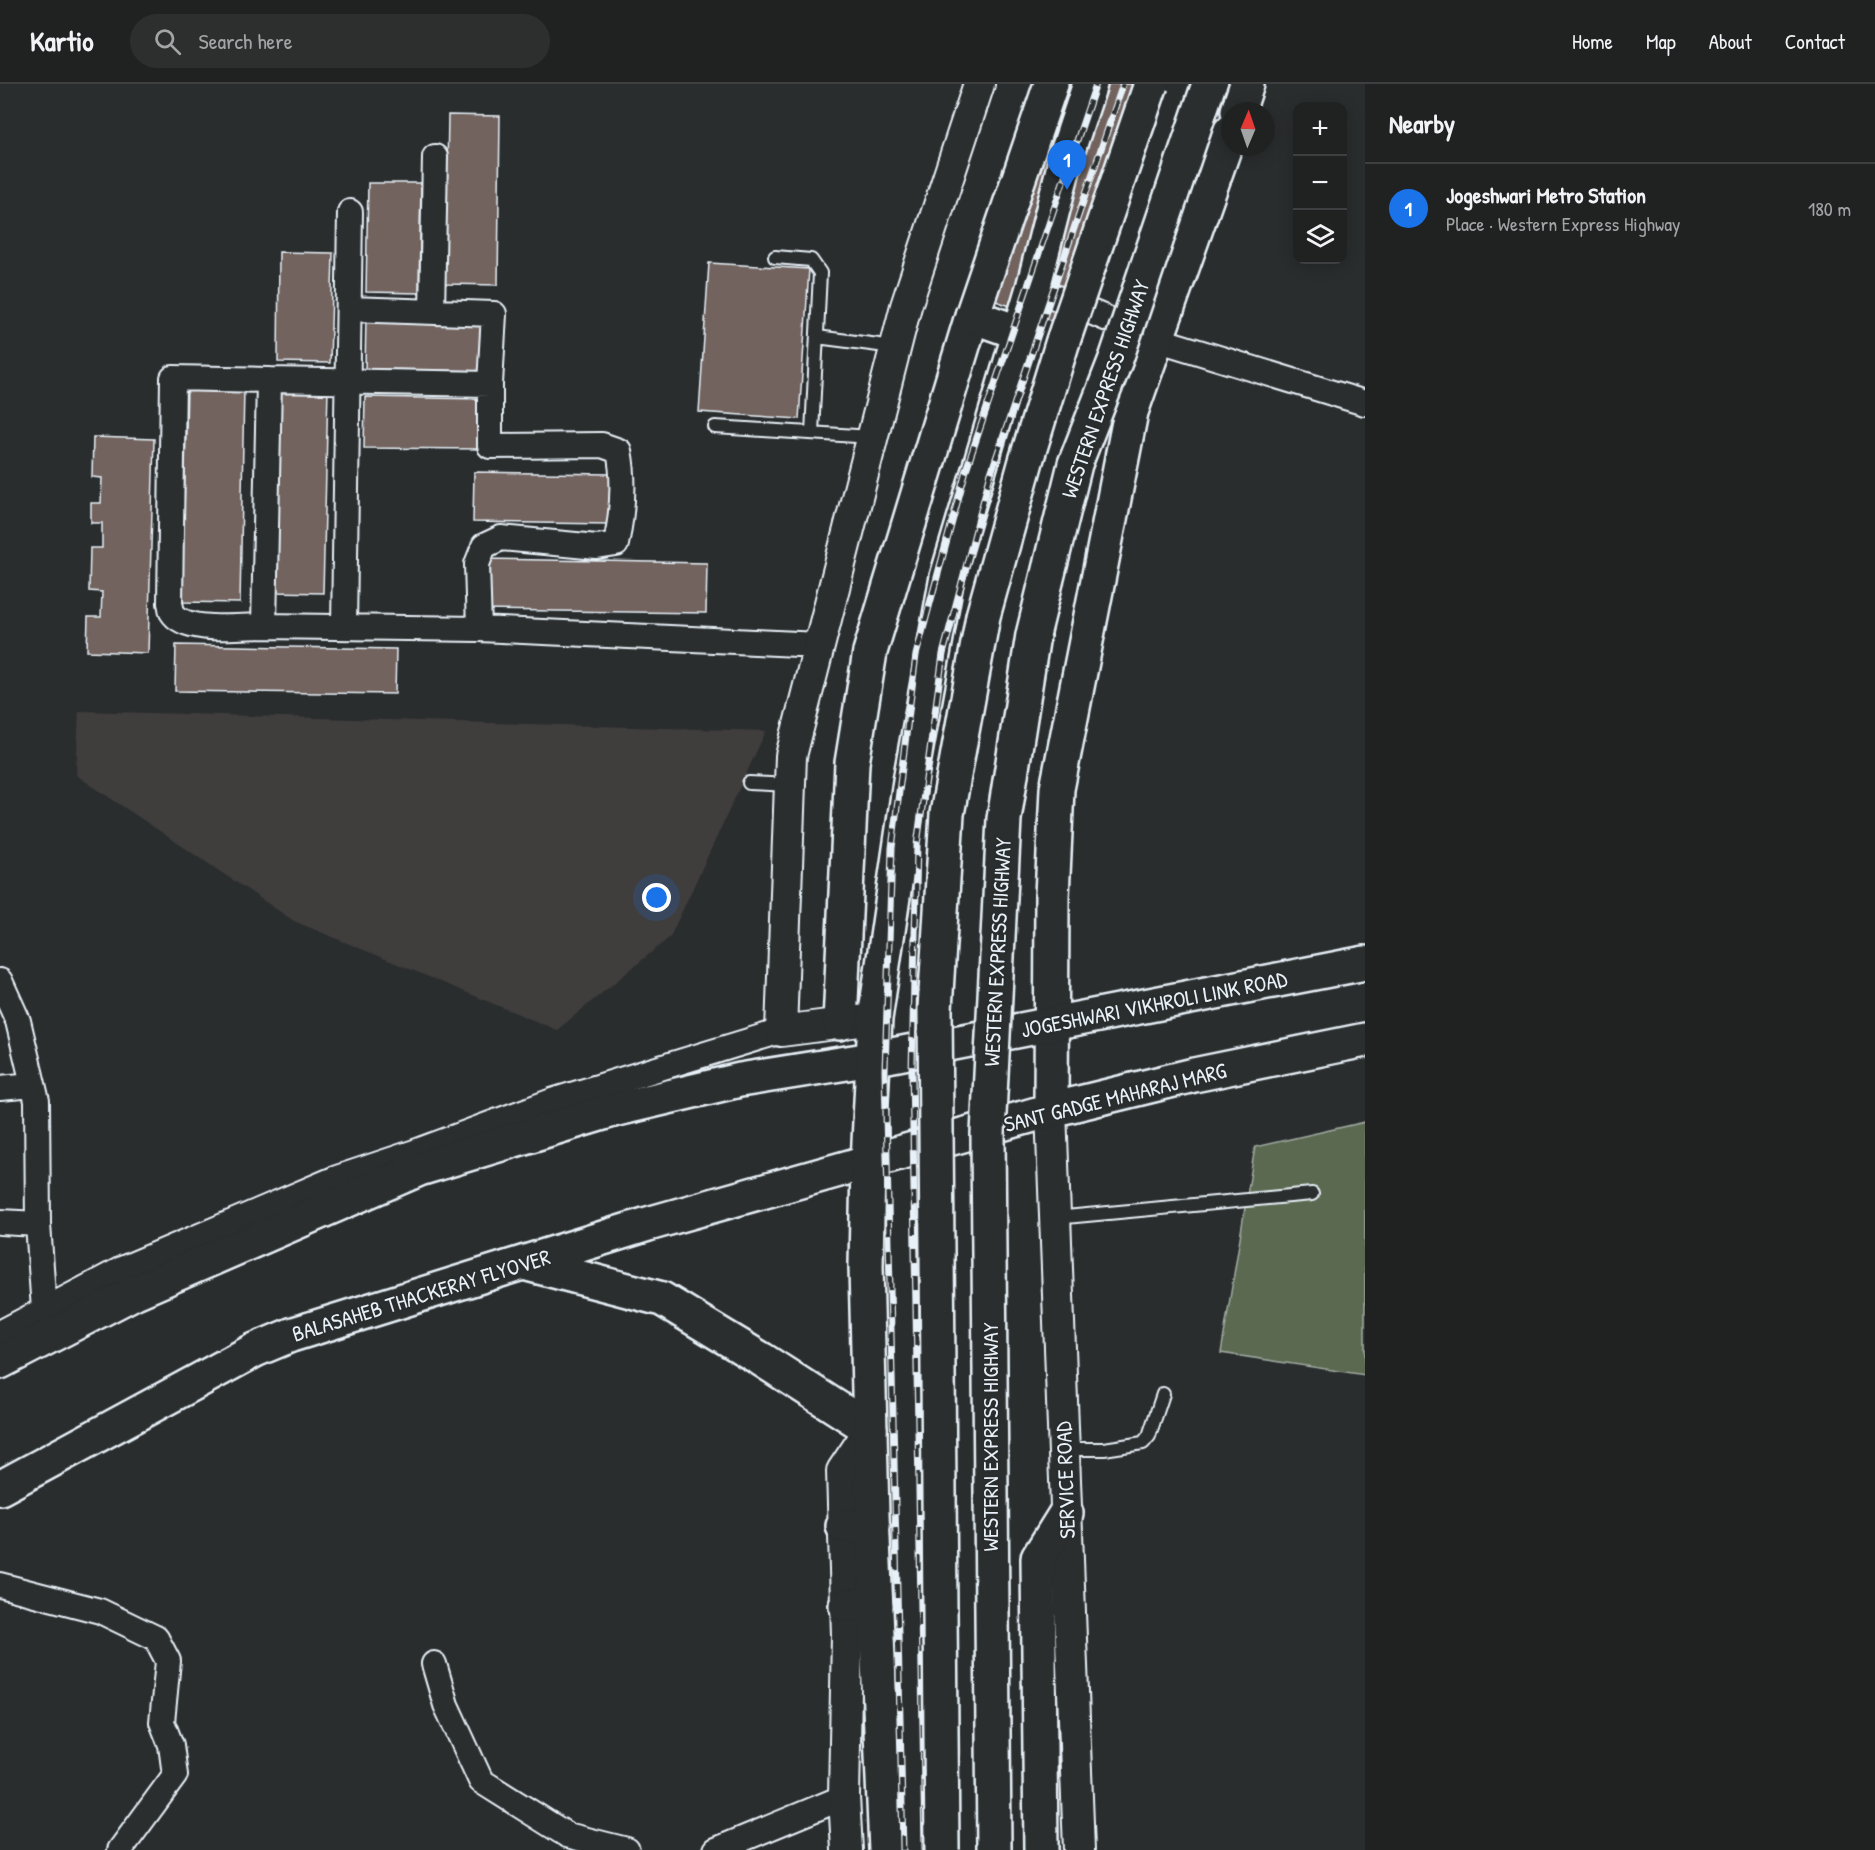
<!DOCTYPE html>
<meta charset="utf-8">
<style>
body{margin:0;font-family:"Patrick Hand",sans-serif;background:#2d2f2f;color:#f1f3f6}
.controls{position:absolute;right:18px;top:18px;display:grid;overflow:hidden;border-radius:12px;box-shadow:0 3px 15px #0003}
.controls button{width:54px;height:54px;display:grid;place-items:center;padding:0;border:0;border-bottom:2px solid #3d3f40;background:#202222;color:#f1f3f6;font:30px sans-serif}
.compass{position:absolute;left:1221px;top:18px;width:54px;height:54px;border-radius:50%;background:#202222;box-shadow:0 3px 15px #0003;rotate:2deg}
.you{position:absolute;left:657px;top:814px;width:21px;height:21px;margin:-15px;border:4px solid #fff;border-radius:50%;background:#1a73e8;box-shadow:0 0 0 9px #1a73e833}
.badge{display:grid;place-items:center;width:39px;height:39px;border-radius:50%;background:#1a73e8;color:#fff;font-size:20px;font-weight:700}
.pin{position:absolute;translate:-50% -50px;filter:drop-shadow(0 2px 3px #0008)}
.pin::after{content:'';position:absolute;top:32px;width:21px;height:18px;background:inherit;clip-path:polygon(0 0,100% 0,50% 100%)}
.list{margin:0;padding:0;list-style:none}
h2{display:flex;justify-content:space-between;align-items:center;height:78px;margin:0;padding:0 24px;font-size:26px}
h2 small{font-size:20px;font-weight:400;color:#a2a4a5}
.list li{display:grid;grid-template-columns:39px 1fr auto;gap:18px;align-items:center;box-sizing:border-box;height:90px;padding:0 24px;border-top:2px solid #3d3f40}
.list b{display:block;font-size:22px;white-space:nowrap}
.list p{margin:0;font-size:20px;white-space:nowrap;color:#a2a4a5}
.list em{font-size:20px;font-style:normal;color:#a2a4a5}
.icon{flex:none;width:33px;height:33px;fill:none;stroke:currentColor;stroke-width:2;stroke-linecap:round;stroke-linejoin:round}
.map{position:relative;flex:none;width:1365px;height:1766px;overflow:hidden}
header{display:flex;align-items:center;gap:36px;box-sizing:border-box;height:84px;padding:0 30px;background:#202222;border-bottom:2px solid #3d3f40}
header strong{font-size:28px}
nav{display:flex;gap:33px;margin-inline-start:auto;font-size:21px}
.search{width:420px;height:54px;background:#2d2f2f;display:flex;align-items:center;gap:15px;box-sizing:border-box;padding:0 21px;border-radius:33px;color:#a2a4a5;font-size:22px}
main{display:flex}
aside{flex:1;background:#202222}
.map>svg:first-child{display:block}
</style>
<header>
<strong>Kartio</strong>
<div class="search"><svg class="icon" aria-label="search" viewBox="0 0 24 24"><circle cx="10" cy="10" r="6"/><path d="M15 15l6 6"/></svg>Search here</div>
<nav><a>Home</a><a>Map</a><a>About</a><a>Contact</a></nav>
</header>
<main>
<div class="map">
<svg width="1365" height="1766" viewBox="0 0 1365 1766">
<rect width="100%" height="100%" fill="#2a2d2e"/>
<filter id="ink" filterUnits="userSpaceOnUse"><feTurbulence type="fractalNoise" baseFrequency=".0167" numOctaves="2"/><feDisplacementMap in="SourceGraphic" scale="12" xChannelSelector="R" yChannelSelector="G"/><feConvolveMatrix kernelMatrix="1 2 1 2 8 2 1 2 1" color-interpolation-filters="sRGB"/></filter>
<g filter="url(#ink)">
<path fill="#403e3d" d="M79,627l687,20 -96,206 -113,93 -263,-109 -218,-146z"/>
<path fill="#5c6951" stroke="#a2ada4" stroke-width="1.5" d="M1365,1038v253l-144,-22 34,-206z"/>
<path fill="#72645f" stroke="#e8f1f8" stroke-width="1.5" d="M1053,0h101l-85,243 -90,-32z
M448,31l52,1 -2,169 -53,-1z
M368,99h53l-2,110 -53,-1z
M279,168l54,1 -3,110 -52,-1z
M709,179l100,6 -10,150 -100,-7z
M366,234l118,2 -1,51 -118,-2z
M187,302l57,1 -4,216 -58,-1z
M279,304l49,1 -5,204 -49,-1z
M365,313l118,2 -1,50 -118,-1z
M93,353l61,2 -6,214 -61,-2 1,-34h13l1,-25 -13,-1 1,-43h12v-25h-11v-20h10l1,-25 -10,-1z
M474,388l137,2v50l-138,-2z
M482,475l225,4 -1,50 -225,-3z
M176,561l220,4 -1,45 -220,-3z"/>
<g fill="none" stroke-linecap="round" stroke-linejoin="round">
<defs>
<path id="service" d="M775,173l36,3 9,13 -8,160
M817,253l77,10
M715,343l157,10
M749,699l41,2
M1055,1134l257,-24
M1064,1365h40l39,-6 6,-7 14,-42"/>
<path id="minor" d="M1033,204l123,51 209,64
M349,225l145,5 -4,70
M432,228l3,-155
M264,542c-22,0 -79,8 -92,-14 -1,-3 -1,-6 -2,-9l3,-225 96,2
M344,543l6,-415
M479,545l-2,-65 7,-18 17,-8 96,9 19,-3c6,-29 9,-64 3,-93l-17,-6 -112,1v-62l-221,-4 -5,246 215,3 340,16
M0,897l18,40 19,80 1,123 6,86
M0,1004l33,-3
M0,1138l38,2
M0,1249l124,-65 210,-89 78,-26 140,-52 229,-70
M0,1501l100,26 56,27 12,23 -6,61 9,23 4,30 -55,75
M434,1580l12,41 35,76 86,54 60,15
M716,1766l128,-53"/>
<path id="tertiary" d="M875,935l-94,12 10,-275 115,-450 73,-222
M1051,1026l28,740
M847,1766l-3,-53 3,-162 -5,-164 28,-42"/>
<path id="secondary" d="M1238,27l9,-27
M840,939l12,-260 18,-111 102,-336 79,-232
M1051,1026l1,-214 5,-107 74,-377 99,-280"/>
<path id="primary" d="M524,1179l138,36 99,60 109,70
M0,1278l135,-70 284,-123 194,-59 127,-30 132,-21 493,-96
M0,1404l255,-138 36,-15 357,-111 403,-114 143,-35 171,-35"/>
<path id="trunk" d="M972,232l48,17
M843,1442l30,1
M846,1521l30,1
M886,1766l-14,-334 -6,-250 2,-103 7,-144 35,-238 37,-204 86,-289 35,-138 22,-66
M1041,1766l-3,-292 28,-45"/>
</defs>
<use href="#service" stroke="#e8f1f8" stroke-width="16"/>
<use href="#minor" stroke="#e8f1f8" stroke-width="28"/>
<use href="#tertiary" stroke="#e8f1f8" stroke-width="34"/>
<use href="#secondary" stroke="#e8f1f8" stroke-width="38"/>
<use href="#primary" stroke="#e8f1f8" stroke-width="38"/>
<use href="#trunk" stroke="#e8f1f8" stroke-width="38"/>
<use href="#service" stroke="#2a2d2e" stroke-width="12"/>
<use href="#minor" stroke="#2a2d2e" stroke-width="24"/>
<use href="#tertiary" stroke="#2a2d2e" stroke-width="30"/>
<use href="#secondary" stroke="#2a2d2e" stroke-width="33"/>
<use href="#primary" stroke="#2a2d2e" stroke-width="33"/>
<use href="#trunk" stroke="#2a2d2e" stroke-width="33"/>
<defs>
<path id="rail" d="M903,1766l-18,-779 7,-223 24,-193 50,-185 130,-386
M925,1766l-13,-780 5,-225 26,-191 47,-178 133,-392"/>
</defs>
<use href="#rail" stroke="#e8f1f8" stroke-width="7"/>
<use href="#rail" stroke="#2a2d2e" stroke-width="4.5" stroke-dasharray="14" stroke-linecap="butt"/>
<defs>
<path id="trunk-bridge" d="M942,1766l-7,-841 12,-195 36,-198 43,-155 36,-117 89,-260
M994,1766l-6,-716 16,-315 29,-184 42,-171 41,-105 93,-275"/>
</defs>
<use href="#trunk-bridge" stroke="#e8f1f8" stroke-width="38" stroke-linecap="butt"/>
<use href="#trunk-bridge" stroke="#2a2d2e" stroke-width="33"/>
</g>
</g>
<g text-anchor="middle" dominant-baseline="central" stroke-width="4.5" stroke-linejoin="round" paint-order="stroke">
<g font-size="22" fill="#e8f1f8" stroke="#2a2d2e">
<text transform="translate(1105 305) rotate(-71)">WESTERN EXPRESS HIGHWAY</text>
<text transform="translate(997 868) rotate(-87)">WESTERN EXPRESS HIGHWAY</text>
<text transform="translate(1154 920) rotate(-11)">JOGESHWARI VIKHROLI LINK ROAD</text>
<text transform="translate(1115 1013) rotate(-14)">SANT GADGE MAHARAJ MARG</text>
<text transform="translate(421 1211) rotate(-17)">BALASAHEB THACKERAY FLYOVER</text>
<text transform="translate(990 1353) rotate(-90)">WESTERN EXPRESS HIGHWAY</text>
<text transform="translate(1065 1396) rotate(-92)">SERVICE ROAD</text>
</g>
</g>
</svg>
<div class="controls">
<button>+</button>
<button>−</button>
<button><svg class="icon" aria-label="layers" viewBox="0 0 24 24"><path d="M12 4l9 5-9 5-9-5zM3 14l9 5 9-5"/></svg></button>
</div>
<svg class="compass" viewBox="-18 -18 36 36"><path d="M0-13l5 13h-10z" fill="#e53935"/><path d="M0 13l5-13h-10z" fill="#a2a4a5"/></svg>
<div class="you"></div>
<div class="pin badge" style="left:1067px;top:106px">1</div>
</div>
<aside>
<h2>Nearby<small></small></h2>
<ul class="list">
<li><span class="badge">1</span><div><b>Jogeshwari Metro Station</b><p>Place · Western Express Highway</p></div><em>180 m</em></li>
</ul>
</aside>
</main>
